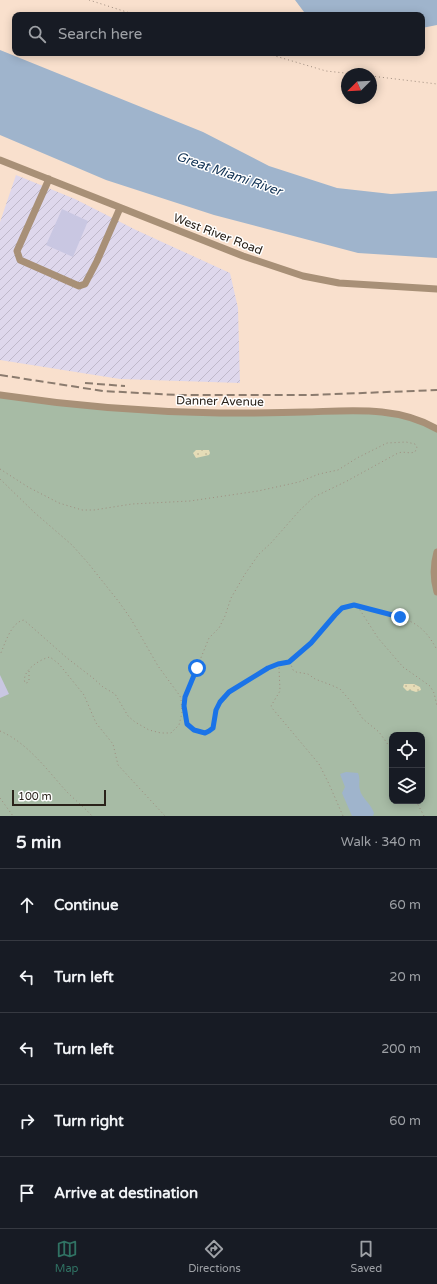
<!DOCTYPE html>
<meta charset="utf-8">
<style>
body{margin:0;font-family:"Varela Round",sans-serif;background:#242831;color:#f1f3f6}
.controls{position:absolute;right:12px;bottom:12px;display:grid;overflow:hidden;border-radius:8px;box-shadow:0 2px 10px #0003}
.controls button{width:36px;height:36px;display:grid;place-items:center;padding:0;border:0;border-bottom:1px solid #363941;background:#171b24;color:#f1f3f6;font:20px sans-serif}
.compass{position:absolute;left:341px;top:68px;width:36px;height:36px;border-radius:50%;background:#171b24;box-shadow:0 2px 10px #0003;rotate:246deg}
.scale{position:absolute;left:12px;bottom:10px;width:94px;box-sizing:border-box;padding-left:4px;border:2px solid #2a221a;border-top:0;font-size:11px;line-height:14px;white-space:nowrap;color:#2a221a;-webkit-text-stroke:3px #fff;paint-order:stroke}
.stop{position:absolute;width:12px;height:12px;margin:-9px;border:3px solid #1a73e8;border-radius:50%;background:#fff}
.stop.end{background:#1a73e8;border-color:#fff;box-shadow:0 1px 4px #0008}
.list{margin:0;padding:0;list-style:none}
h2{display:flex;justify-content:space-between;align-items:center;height:52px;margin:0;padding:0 16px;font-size:17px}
h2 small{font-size:13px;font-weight:400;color:#9ea1a6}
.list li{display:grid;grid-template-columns:26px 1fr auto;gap:12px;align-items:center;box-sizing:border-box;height:72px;padding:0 16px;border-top:1px solid #363941}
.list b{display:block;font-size:15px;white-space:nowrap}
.list em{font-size:13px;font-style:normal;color:#9ea1a6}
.icon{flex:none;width:22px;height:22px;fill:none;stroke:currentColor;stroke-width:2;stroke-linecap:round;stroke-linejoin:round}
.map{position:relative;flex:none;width:437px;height:816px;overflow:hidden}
.search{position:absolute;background:#171b24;box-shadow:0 2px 10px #0003;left:12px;right:12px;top:12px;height:44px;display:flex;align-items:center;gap:10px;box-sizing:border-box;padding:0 14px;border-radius:8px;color:#9ea1a6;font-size:15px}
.sheet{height:412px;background:#171b24}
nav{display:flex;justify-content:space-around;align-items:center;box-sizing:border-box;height:56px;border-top:1px solid #363941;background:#171b24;font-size:11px;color:#9ea1a6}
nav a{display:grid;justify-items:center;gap:2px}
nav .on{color:#307263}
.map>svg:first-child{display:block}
</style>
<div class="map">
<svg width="437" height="816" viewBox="0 0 437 816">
<defs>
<pattern id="industrial-furrows" width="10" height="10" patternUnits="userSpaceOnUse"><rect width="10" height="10" fill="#ded7ec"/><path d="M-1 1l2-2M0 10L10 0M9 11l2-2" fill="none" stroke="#bfb8ca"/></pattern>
<pattern id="sand-dots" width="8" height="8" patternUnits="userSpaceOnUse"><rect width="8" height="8" fill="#e5dcb7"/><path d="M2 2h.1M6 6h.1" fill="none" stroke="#c5bc9d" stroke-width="1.8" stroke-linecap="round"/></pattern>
</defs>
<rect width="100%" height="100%" fill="#f9e0cd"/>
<path fill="url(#industrial-furrows)" d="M16,175l59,24 61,31 94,43 8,35 2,75 -120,-4 -120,-19v-138z"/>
<path fill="#a7bba5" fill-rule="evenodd" d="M0,395l142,15 238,1 57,18v387h-437zM392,735h30v66h-30z"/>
<path fill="url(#sand-dots)" d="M196,450h13l1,3 -1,2 -13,3 -3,-5z
M404,684h10l6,3 1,3 -5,2 -6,-2 -3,1 -4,-4z"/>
<path fill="#9fb4cc" d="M295,0h142v25l-15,3v-13h-111l-7,-3z
M0,50l203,82 66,34 68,22 54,6 46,-3v67l-79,-5 -144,-38 -108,-35 -106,-45z
M346,772l12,1c3,7 0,11 2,17 1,7 11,14 14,23l-1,3h-21l-10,-23 3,-6 -5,-13z"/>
<path fill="#c9c7e2" d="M62,209l26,12 -15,36 -27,-12z
M0,675l9,19 -9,4z"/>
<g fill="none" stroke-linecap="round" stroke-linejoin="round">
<path stroke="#9f8d7f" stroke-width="1" stroke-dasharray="1 3" stroke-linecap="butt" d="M89,0l47,15
M265,53l61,18 28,3
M371,76l66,8
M0,469l28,18 31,16 23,7h12l38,-6 58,-3 68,-10 41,-9 20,-8 19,-4 19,-12 30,-15 19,-1 9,2 2,3 -2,5c-6,2 -11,-1 -17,1l-51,28 -33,16 -14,13 -29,33 -12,11 -14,20 -14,24 -6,18 -6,12 -10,10 -24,59c-3,14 2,41 23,35l5,-4 3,-18 5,-8 8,-10 39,-24 10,-4 11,-2 27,-24 23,-27 6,-4 9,-2 6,5 18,28 25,29 27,19 4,7 3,13
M0,479l35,34 37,32 16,18 31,39 12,17 27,47 22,30 1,3 1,14 -3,12 -8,8h-10l-12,-3 -14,-8 -7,-6 -13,-22 -12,-7 -10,-9 -26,-20 -43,-38c-13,2 -19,24 -24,35
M357,606c11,2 22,5 33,8 24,7 35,13 47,36
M290,662l3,8 3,2 12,2 7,5 16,6 9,4 13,15 10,15 16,13 13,18
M280,664l-1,4 1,23 -9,15 1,2 47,56 10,20 14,32
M29,671v9l-2,3h-2c-4,-12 15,-24 25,-26l9,7 25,31 12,28 17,21 5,21 47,51
M0,731c28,12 47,39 67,61 8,8 17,15 25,24
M0,798l13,18
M416,801l8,15"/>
<path stroke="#a89077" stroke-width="7" d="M0,160l243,96 60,20 36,7 98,6
M49,179l-32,72 3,9 59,26 6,-2 12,-23 23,-53
M0,395c73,11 146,17 220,18 28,0 56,0 84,-1 45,-1 93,-7 133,17
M437,552c-4,14 -4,26 0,40"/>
<path stroke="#8b7b6e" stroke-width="2" stroke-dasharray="8 4" stroke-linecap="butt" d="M0,375l103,16 75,4h134l125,-5
M85,383l40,3"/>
</g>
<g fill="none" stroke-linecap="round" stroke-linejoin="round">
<path stroke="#1a73e8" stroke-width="5" d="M197,668l-12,29 -1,9 3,18 7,6 11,3 4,-2 4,-3 3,-18 4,-8 9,-10 39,-24 10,-4 11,-2 22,-19 24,-28 7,-7 12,-3 46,12"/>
</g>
<g text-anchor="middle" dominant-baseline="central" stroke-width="3" stroke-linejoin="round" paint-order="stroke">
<g font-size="12" fill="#2a221a" stroke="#fff">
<text transform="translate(218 234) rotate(21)">West River Road</text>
<text transform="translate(220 401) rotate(1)">Danner Avenue</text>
</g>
<g font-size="13" font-style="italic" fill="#123355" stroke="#fff">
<text transform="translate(229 174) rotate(19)">Great Miami River</text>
</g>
</g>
</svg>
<div class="controls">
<button><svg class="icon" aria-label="locate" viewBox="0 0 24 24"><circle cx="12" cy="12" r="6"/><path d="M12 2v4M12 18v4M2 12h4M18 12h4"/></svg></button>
<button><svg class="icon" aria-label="layers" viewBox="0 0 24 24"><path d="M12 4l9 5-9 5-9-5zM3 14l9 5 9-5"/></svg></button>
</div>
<svg class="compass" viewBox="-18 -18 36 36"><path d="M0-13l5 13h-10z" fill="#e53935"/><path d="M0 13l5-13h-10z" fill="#9ea1a6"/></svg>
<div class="scale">100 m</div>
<div class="stop" style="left:197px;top:668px"></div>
<div class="stop end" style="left:400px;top:617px"></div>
<div class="search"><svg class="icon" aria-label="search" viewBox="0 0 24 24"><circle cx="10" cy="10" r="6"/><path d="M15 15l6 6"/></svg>Search here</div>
</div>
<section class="sheet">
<h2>5 min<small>Walk · 340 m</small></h2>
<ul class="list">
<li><svg class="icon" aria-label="ahead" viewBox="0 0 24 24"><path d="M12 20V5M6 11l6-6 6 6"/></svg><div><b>Continue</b></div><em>60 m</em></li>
<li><svg class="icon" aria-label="left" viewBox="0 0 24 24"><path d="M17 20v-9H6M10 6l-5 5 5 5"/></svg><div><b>Turn left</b></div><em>20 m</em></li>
<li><svg class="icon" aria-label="left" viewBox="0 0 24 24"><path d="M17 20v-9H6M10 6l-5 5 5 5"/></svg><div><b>Turn left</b></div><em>200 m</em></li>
<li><svg class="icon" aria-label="right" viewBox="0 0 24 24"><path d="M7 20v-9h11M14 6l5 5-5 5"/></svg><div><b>Turn right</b></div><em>60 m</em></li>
<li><svg class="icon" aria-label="arrive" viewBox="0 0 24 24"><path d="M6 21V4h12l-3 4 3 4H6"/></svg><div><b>Arrive at destination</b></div></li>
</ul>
</section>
<nav>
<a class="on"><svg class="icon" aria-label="map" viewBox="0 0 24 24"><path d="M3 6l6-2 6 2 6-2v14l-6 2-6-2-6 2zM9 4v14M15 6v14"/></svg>Map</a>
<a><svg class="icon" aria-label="directions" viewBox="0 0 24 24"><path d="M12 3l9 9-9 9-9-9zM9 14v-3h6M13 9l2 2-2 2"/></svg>Directions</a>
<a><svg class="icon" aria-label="saved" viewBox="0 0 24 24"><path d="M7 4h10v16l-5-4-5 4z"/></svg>Saved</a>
</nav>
